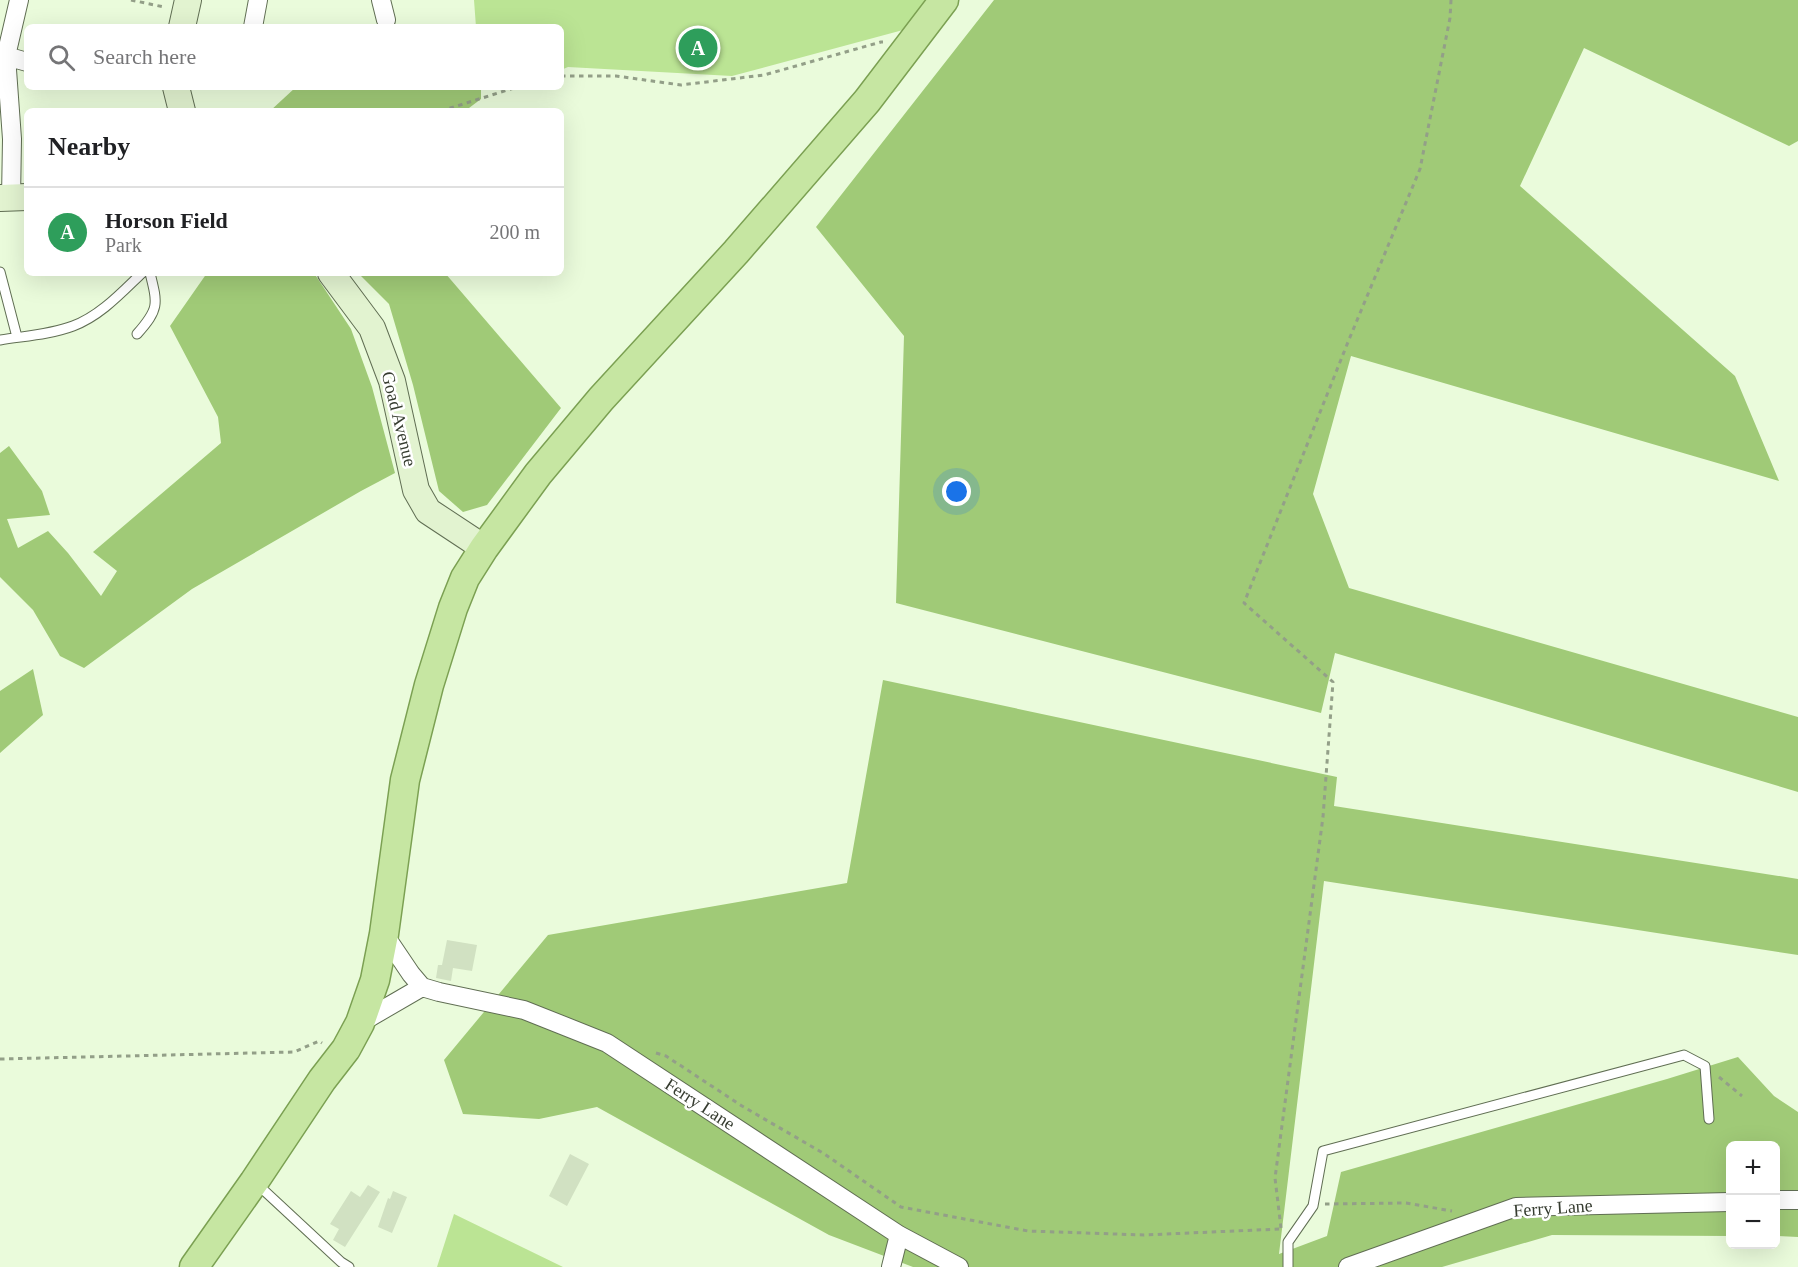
<!DOCTYPE html>
<meta charset="utf-8">
<style>
body{margin:0;font-family:"Times New Roman",serif;background:#f2f2f2;color:#202124}
.controls{position:absolute;right:18px;bottom:18px;display:grid;overflow:hidden;border-radius:9px;box-shadow:0 6px 24px #0002}
.controls button{width:54px;height:54px;display:grid;place-items:center;padding:0;border:0;border-bottom:2px solid #e0e0e0;background:#fff;color:#202124;font:30px sans-serif}
.you{position:absolute;left:957px;top:492px;width:21px;height:21px;margin:-15px;border:4px solid #fff;border-radius:50%;background:#1a73e8;box-shadow:0 0 0 9px #1a73e833}
.badge{display:grid;place-items:center;width:39px;height:39px;border-radius:50%;background:#111827;color:#fff;font-size:20px;font-weight:700}
.pin{position:absolute;translate:-50% -50%;border:3px solid #fff;box-shadow:0 2px 6px #0006}
.list{margin:0;padding:0;list-style:none}
h2{display:flex;justify-content:space-between;align-items:center;height:78px;margin:0;padding:0 24px;font-size:26px}
h2 small{font-size:20px;font-weight:400;color:#757577}
.list li{display:grid;grid-template-columns:39px 1fr auto;gap:18px;align-items:center;box-sizing:border-box;height:90px;padding:0 24px;border-top:2px solid #e0e0e0}
.list b{display:block;font-size:22px;white-space:nowrap}
.list p{margin:0;font-size:20px;white-space:nowrap;color:#757577}
.list em{font-size:20px;font-style:normal;color:#757577}
.icon{flex:none;width:33px;height:33px;fill:none;stroke:currentColor;stroke-width:2;stroke-linecap:round;stroke-linejoin:round}
.map{position:relative;flex:none;width:1798px;height:1267px;overflow:hidden}
.search{position:absolute;background:#fff;box-shadow:0 6px 24px #0002;left:24px;top:24px;width:540px;height:66px;display:flex;align-items:center;gap:15px;box-sizing:border-box;padding:0 21px;border-radius:9px;color:#757577;font-size:22px}
.panel{position:absolute;background:#fff;box-shadow:0 6px 24px #0002;left:24px;top:108px;width:540px;height:168px;border-radius:9px}
.map>svg:first-child{display:block}
</style>
<div class="map">
<svg width="1798" height="1267" viewBox="0 0 1798 1267">
<rect width="100%" height="100%" fill="#eafbdb"/>
<path fill="#bbe494" d="M474,0h451l-22,30 -171,46 -164,-9 -7,3v-43h-85z
M454,1214l109,53h-126z"/>
<path fill="#a0ca77" d="M994,0h804v141l-9,5 -205,-98 -64,138 215,190 44,105 -428,-125 -38,138 36,94 449,129v75l-463,-139 -14,60 -425,-110 8,-267 -88,-109z
M296,87h185v12l-16,12h-195z
M207,273h105l4,3 35,53 21,58 23,86 -34,18 -169,98 -108,79 -24,-12 -27,-46 -33,-33v-124l9,-7 33,45 8,24 -43,4 11,29 30,-17 20,22 33,43 16,-25 -24,-19 128,-109 -3,-26 -48,-91z
M358,273h87l116,135 -74,97 -24,7 -24,-21 -26,-106 -24,-81z
M33,669l10,46 -43,38v-62z
M883,680l454,97 -3,29 464,73v76l-474,-74 -45,373 48,-18 14,-64 326,-93 71,-22 36,39 24,16v125l-22,-1v-90h-46v90l-178,-1 -110,32h-529l-84,-32 -232,-128 -58,12 -76,-5 -19,-54 104,-125 299,-52z"/>
<path fill="#d1e1c2" d="M447,940l30,5 -5,26 -19,-3 -2,13 -15,-3 2,-13h4z
M570,1154l19,10 -22,42 -18,-10z
M368,1185l12,7 -35,55 -12,-7 6,-11 -9,-5 21,-33 9,6z
M393,1191l14,6 -15,36 -14,-6 10,-29 2,1z"/>
<g fill="none" stroke-linecap="round" stroke-linejoin="round">
<defs>
<path id="lane" d="M0,272l17,65
M137,334c22,-25 21,-29 13,-61
M0,340c24,-4 49,-5 73,-14 27,-10 48,-33 69,-53
M256,1183l85,79 8,5
M1288,1267v-25l25,-36 10,-55 361,-96 21,11 4,53"/>
<path id="street" d="M381,0l5,20
M253,27l5,-27
M6,56l21,6
M11,198l1,-59 -6,-83 13,-56
M384,934l27,40 11,13 17,5 85,18 83,33 292,192 60,32
M360,1023l62,-36
M1776,1200h22
M891,1267l8,-32
M1348,1267l168,-60 214,-5"/>
<path id="secondary" d="M182,27l6,-27
M176,87l6,24
M0,198l27,-1
M331,273l41,55 20,53 24,109 12,21 56,37"/>
<path id="primary" d="M194,1267l60,-85 68,-102 24,-31 14,-26 15,-43 9,-46 21,-154 24,-95 24,-77 12,-30 19,-30 54,-74 63,-75 135,-147 131,-151 77,-101"/>
</defs>
<use href="#lane" stroke="#606e53" stroke-width="11"/>
<use href="#street" stroke="#606e53" stroke-width="20"/>
<use href="#secondary" stroke="#606e53" stroke-width="28"/>
<use href="#primary" stroke="#7ba052" stroke-width="31"/>
<path stroke="#939f88" stroke-width="3" stroke-dasharray="4.5 4.5" stroke-linecap="butt" d="M131,0l33,7
M561,76h55l65,9 83,-10 117,-33h2
M441,111l76,-24
M656,1053l10,3 76,50 81,47 78,54 127,24 116,4 136,-6
M0,1059l294,-7 25,-11 3,2
M1719,1077l23,19
M1325,1204l81,-1 46,8
M1281,1228l-6,-50 48,-361 10,-135 -89,-79 104,-261 72,-173 30,-151 1,-18"/>
<use href="#lane" stroke="#fff" stroke-width="9"/>
<use href="#street" stroke="#fff" stroke-width="18"/>
<use href="#secondary" stroke="#e2f3d0" stroke-width="26"/>
<use href="#primary" stroke="#c6e6a2" stroke-width="28"/>
</g>
<g text-anchor="middle" dominant-baseline="central" stroke-width="5" stroke-linejoin="round" paint-order="stroke">
<g font-size="18" fill="#363c30" stroke="#fff">
<text transform="translate(399 419) rotate(76)">Goad Avenue</text>
<text transform="translate(700 1104) rotate(33)">Ferry Lane</text>
<text transform="translate(1553 1208) rotate(-4)">Ferry Lane</text>
</g>
</g>
</svg>
<div class="controls">
<button>+</button>
<button>−</button>
</div>
<div class="you"></div>
<div class="pin badge" style="left:698px;top:48px;background:#2e9e5b">A</div>
<div class="search"><svg class="icon" aria-label="search" viewBox="0 0 24 24"><circle cx="10" cy="10" r="6"/><path d="M15 15l6 6"/></svg>Search here</div>
<section class="panel">
<h2>Nearby<small></small></h2>
<ul class="list">
<li><span class="badge" style="background:#2e9e5b">A</span><div><b>Horson Field</b><p>Park</p></div><em>200 m</em></li>
</ul>
</section>
</div>
